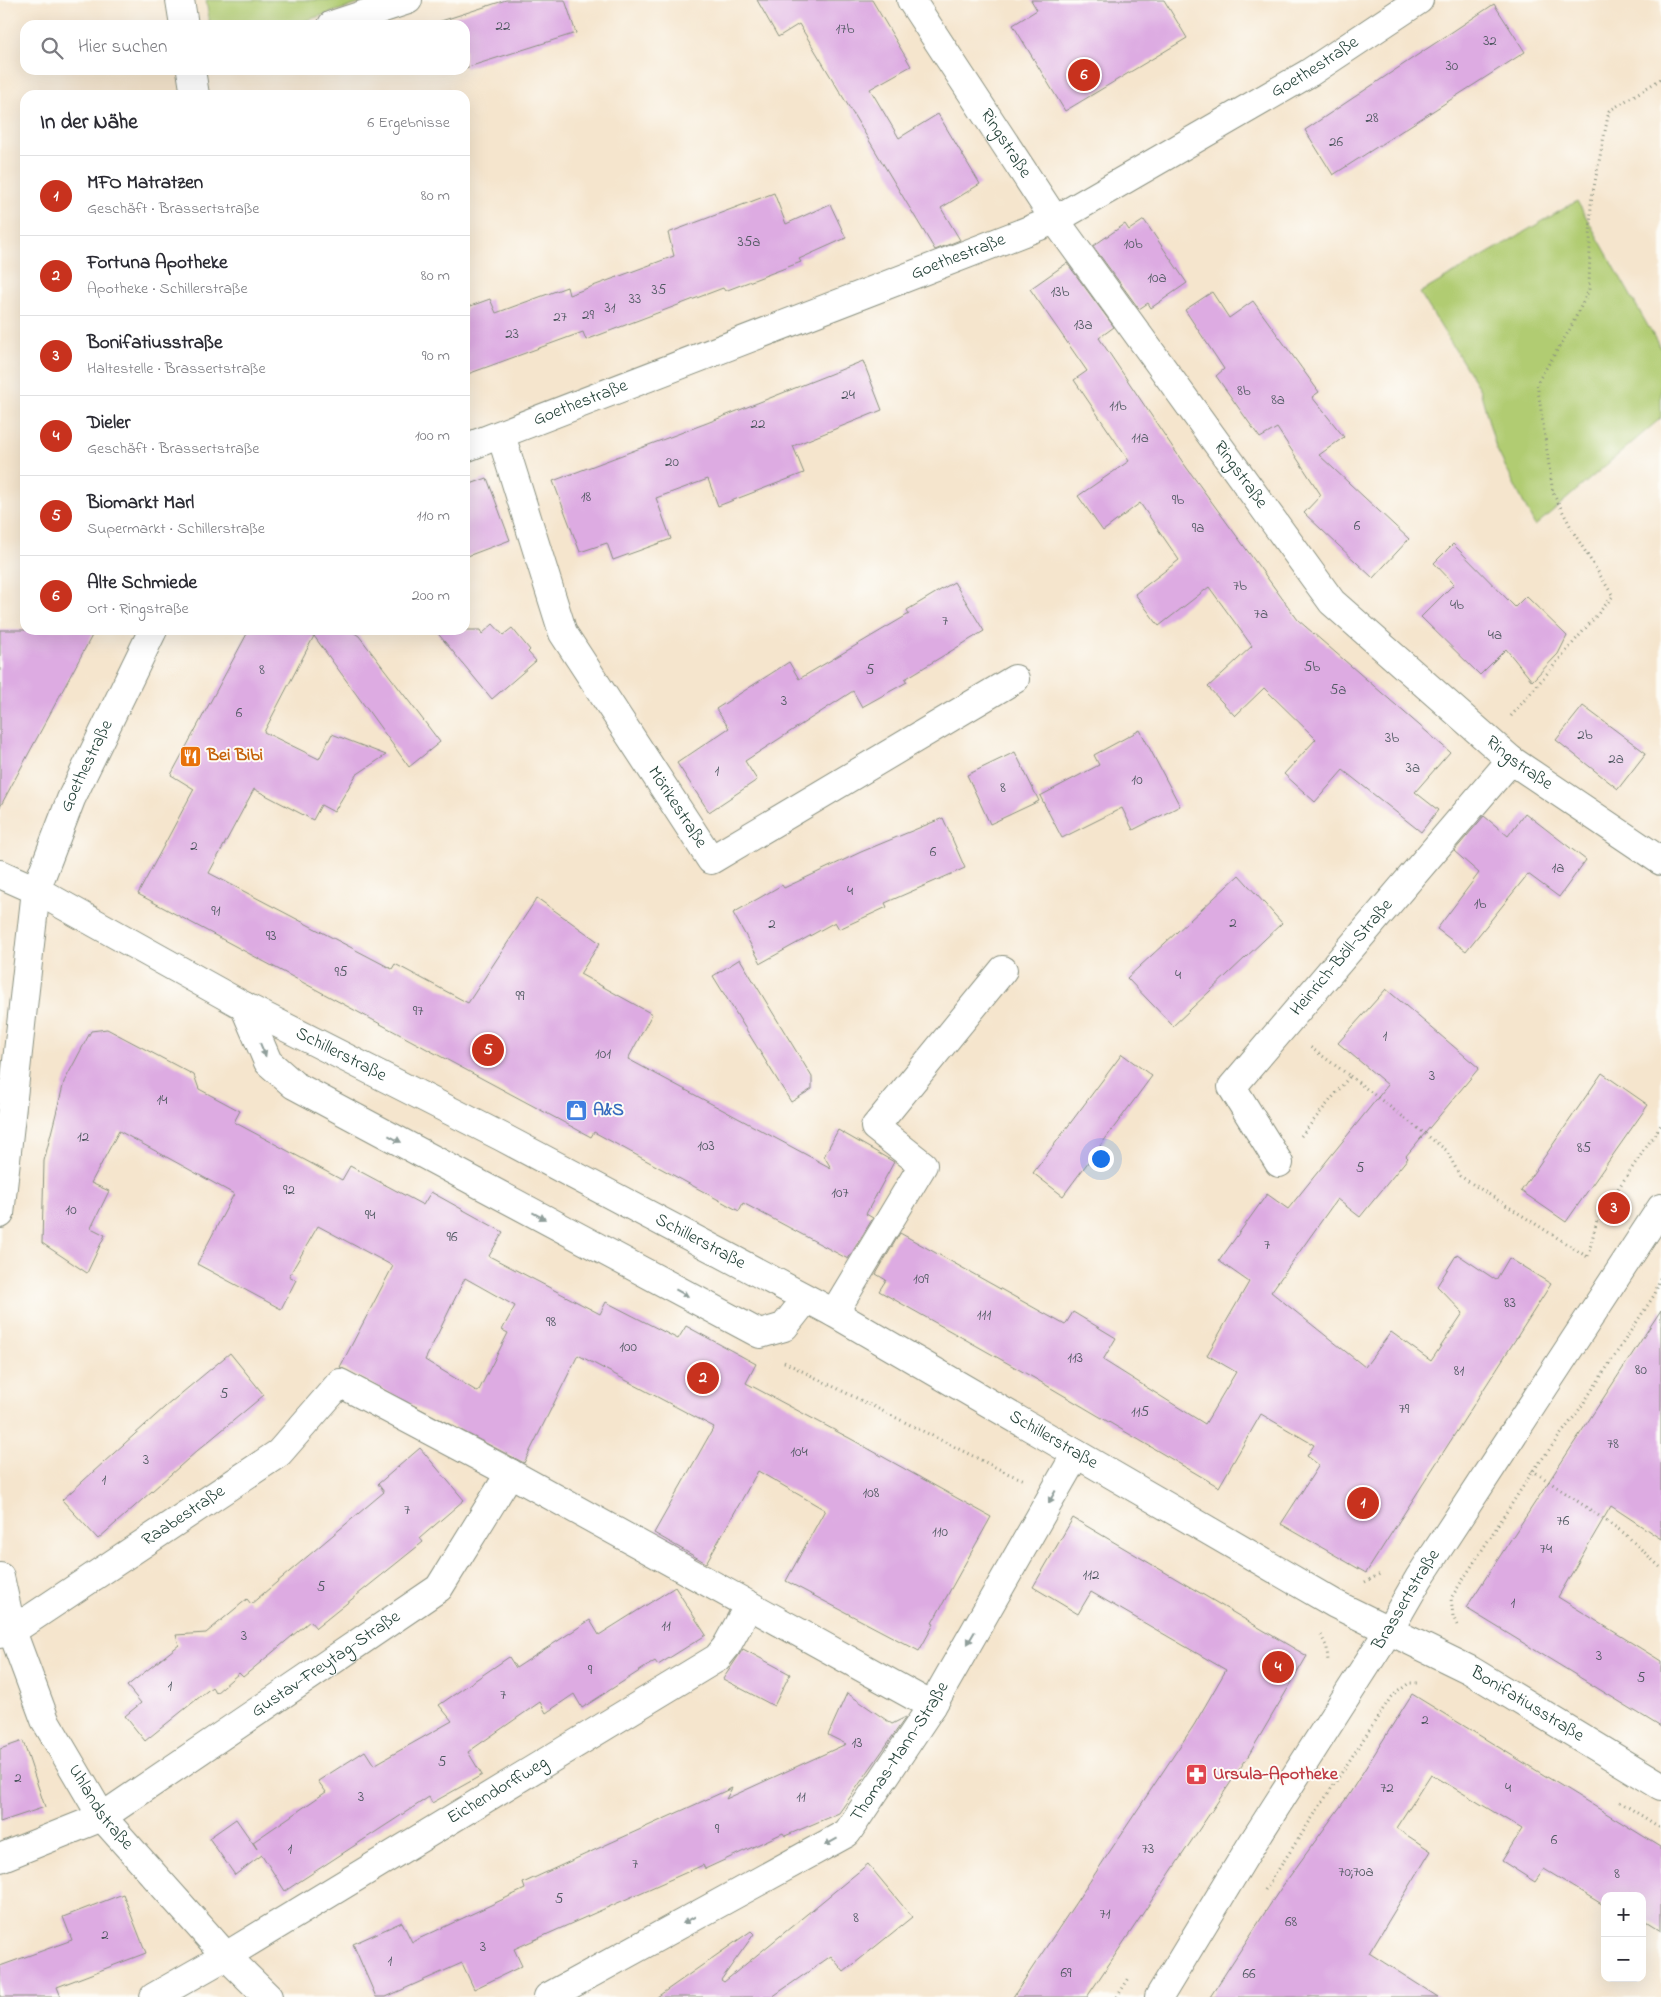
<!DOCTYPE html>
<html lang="de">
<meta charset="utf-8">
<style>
body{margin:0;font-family:"Indie Flower",sans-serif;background:#f7f7f7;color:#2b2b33}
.controls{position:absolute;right:15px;bottom:15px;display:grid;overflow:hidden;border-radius:10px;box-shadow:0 5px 20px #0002}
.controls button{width:45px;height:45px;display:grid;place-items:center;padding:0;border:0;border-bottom:1px solid #e1e1e2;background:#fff;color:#2b2b33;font:25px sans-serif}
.you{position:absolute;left:1100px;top:1158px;width:18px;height:18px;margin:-12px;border:4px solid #fff;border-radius:50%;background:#1a73e8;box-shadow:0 0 0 8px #1a73e833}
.badge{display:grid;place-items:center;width:32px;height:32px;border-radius:50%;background:#c8321e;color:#fff;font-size:16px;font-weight:700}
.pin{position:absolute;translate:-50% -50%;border:2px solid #fff;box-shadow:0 1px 5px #0006}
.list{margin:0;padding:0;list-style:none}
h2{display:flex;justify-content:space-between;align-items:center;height:65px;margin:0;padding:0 20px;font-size:21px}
h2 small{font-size:16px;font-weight:400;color:#7c7c81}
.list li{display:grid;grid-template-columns:32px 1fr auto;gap:15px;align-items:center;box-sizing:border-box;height:80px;padding:0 20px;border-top:1px solid #e1e1e2}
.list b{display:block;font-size:19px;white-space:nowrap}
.list p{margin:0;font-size:16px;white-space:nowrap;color:#7c7c81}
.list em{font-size:16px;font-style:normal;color:#7c7c81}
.icon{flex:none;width:28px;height:28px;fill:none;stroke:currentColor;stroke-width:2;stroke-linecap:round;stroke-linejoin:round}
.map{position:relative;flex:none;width:1661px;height:1997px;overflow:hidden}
.search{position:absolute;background:#fff;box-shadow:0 5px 20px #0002;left:20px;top:20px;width:450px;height:55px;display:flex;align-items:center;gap:12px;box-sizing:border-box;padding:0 18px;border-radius:15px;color:#7c7c81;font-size:19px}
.panel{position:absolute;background:#fff;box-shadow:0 5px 20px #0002;left:20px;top:90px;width:450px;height:545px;border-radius:15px}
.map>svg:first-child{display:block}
</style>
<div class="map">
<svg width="1661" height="1997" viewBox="0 0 1661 1997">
<rect width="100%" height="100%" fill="#fdfcf7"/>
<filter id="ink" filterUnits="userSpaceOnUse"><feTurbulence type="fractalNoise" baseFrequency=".02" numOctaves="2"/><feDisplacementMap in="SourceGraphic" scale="10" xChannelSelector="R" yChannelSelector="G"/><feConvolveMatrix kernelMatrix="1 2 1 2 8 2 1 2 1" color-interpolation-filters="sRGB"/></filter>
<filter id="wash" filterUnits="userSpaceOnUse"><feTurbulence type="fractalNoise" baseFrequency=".0096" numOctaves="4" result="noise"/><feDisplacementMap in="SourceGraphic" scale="20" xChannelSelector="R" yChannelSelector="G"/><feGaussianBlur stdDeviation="1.12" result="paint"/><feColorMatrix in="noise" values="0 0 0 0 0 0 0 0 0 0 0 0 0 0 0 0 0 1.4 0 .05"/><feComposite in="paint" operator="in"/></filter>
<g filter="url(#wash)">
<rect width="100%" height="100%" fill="#f5e5cd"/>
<path fill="#b1cc72" stroke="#688453" d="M206,0h166l-81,25h-81z
M1577,201l84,148v69l-126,108 -39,-78 -16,-58 -60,-97z"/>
<g id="blocks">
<path fill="#ddabe2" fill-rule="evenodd" d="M506,0h59l11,33 -111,35v-43h-29l-1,-2z
M757,0h115l39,66 -41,23 29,49 39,-24 42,70 -39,24 19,32 -25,10 -136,-226 -21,13z
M1031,0h133l23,38 -122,73 -52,-86 24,-15z
M1494,4l31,48 -192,123 -28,-45z
M774,193l12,31 44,-20 16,34 -47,21 2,3 -76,29 -2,-3 -137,52 -3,-8 -118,43v-67l25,-9 6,14 71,-26 2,8 105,-39 -6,-23z
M1144,220l43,63 -36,25 -3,-5 -9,6 -46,-63 32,-22 4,6z
M1067,263l47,64 -15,11 85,126 114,156 152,132 -35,40 23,18 -17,22 -78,-62 -28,32 -31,-28 32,-35 -52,-51 -29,28 -27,-29 44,-41 -43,-59 -50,39 -24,-32 44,-34 -39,-57 -37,28 -25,-35 51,-35 -55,-81 13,-9 -57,-82z
M1212,292l17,26 24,-17 66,91 -7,5 32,40 -25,18 90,84 -36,39 -69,-65 17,-18 -44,-67 -17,10 -44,-62 8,-7 -39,-59z
M863,361l19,49 -89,36 11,27 -86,33 -10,-27 -52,19 15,41 -58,21 -6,-17 -27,9 -27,-71 154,-58z
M487,478l23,62 -45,17v-71z
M1453,544l62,63 11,-11 41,40 -9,18 -26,27 -26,-32 -26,26 -59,-58 33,-33 -20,-21z
M954,582l30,49 -79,48 2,3 -45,25 -9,-16 -108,70 12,19 -48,32 -32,-49 52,-35 -13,-19 73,-47 10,17 110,-65 -2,-4z
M493,624l10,11 9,-7 18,22 -2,2 8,9 -44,38 -57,-69h45l2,4z
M0,630h95l-95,177z
M249,630h101l9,6 81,106 -31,25 -95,-131 -50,96 55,27 13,-25 54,21 -30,20 -22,37 -13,-7 -8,15 -59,-31 -45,84 183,96 3,-5 73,39 69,-105 63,45 -20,31 72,40 -24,45 203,109 -7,-12 14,-26 56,32 -28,52 7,4 -25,41 -105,-56 -4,8 -145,-79 -3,5 -453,-243 56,-105 -23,-14z
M1583,706l63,47 -28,36 -62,-49z
M1140,730l40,76 -47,24 -11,-22 -60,30 -22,-42 59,-31 -5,-10z
M1015,752l24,49 -49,23 -23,-49z
M1525,813l61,47 -27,37 -31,-23 -62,77 -29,-22 42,-56 -25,-22 30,-35 24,20z
M943,818l22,50 -80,35 2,4 -48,22 -4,-7 -74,41 -28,-50 49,-28 2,3 77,-36z
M1239,875l43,48 -109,103 -46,-48z
M740,959l72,118v12l-21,13 -78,-126z
M1386,989l93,79 -73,88 2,2 -48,59 -23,-18 -66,93 94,75 26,-35 40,29 32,-48 -26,-27 20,-32 39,26 13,-22 42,26 -185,289 -85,-49 38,-59 -12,-9 7,-11 -53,-31 -42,73 -185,-109 -155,-87 7,-11 -10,-6 24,-41 165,92 8,-13 43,26 -13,22 102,64 31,-52 -29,-17 42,-73 -30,-21 48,-67 21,15 100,-124 -50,-42z
M107,1029l87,46 5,14 41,22 -6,11 108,58 8,-14 73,39 8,-13 72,40 -14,24 111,58 6,-12 72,37 8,-13 70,38 -10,19 105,56 140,78 -59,106 2,1 -15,27 -133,-70 39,-71 -67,-39 -52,92 -52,-30 60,-106 -136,-72 -54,108 -184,-96 53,-101 -75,-40 -29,50 7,4 -15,29 -84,-45 37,-70 -115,-63 -28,52 18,8 -18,37 14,7 -18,38 -45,-30 2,-82 20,-79 27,-51zM465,1278l50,28 -13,24 6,3 -30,59 -53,-32z
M1122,1054l30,22 -89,120 -30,-23z
M1602,1073l46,32 -82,117 -45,-31z
M1661,1310v229l-50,-33 -53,91 103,64v66l-195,-119z
M230,1353l34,42 -67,56 -99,88 -36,-39 103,-93z
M420,1448l44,52 -44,38 3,4 -107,86 -6,-7 -67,56 -4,-4 -23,20 -4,-6 -67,54 -20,-25 16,-13 -14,-17 52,-41 -3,-10 30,-2 41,-34 4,5 133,-112 -6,-8z
M1073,1518l234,138 -60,102 -160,239h-74l181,-272 32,-55 -135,-78 -13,22 -45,-27z
M675,1587l31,48 -48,30 -3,-4 -73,47 -8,-14 -28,19 -6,-11 -72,50 14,23 -50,28 -3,-6 -144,94 -23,-36 -27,20 -26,-37 27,-19 21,30 -4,-7 73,-50 -8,-11 47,-30 9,14 78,-44 -13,-16 70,-48 7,11 74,-48 9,15z
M743,1649l47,25 -16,32 -51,-27z
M847,1693l45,31 14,-7 -67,96 -54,23 -2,-3 -78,36 -2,-4 -189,84 8,17 -48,23 -12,-26 -76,34h-10l-23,-53 49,-22 10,20 113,-53 -2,-6 76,-35 133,-60 -6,11 120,-55 -18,-9z
M1412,1694l249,153v83l-16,-10 -3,5v-29h-37v10l-61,-37 -9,13 -33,-21 20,-32 -91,-55 -35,54 35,23 -62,102 69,44h-228l69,-106 69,-95z
M23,1741l22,66 -45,15v-73z
M868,1864l44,53 -68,55 -13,-16 -59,41h-115l94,-66 3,3 -33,46 3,2z
M123,1894l23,59 -89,34 4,10h-61v-31l72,-26 -9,-23z"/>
</g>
</g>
<g filter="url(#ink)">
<use href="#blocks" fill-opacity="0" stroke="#8a9180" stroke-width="1"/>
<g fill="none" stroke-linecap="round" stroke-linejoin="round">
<defs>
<g id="minor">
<path d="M180,0l4,25"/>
<path id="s1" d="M911,0l144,220 277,382 179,158 150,101"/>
<path d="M332,25l76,-25"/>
<path d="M191,70l4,25"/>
<path id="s2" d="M501,435l62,198 148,227 304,-181"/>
<path id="s3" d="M465,448l590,-228 254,-147 110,-73"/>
<path id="s4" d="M0,874l36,16 208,116 258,131 332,176 501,291 135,66 191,116"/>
<path d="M244,1006l24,56 26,23 466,249 24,-7 22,-28"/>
<path id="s5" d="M1279,1163l-47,-76 279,-327"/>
<path id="s6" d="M0,1214l36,-324 35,-91 82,-169"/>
<path d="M834,1313l89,-148 -48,-38 128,-157"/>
<path id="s7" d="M0,1577l12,54 33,89 57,97 124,139 42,41"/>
<path id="s8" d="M0,1634l12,-3 267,-178 61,-70 170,90 422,233"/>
<path id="s9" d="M0,1858l102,-41 337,-229 71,-115"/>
<path id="s10" d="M154,1997l72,-41 491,-298 9,-11 23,-42"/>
<path id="s11" d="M548,1997l299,-164 85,-127 144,-252"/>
</g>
<g id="major">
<path id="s12" d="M1159,1997l91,-150 139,-217 30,-52 242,-370"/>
</g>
</defs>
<use href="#minor" stroke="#8a9180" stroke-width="30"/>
<use href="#major" stroke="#8a9180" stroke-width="30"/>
<path stroke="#8a9180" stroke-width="3" stroke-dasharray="1 4" stroke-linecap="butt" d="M1511,716l102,-120 -38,-61 -22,-42 -16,-110 33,-54 19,-39 2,-88 18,-91 52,-32
M1350,1076l96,74 14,26 129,82
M1301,1136l49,-60 -40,-29
M1588,1256l9,-36 64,-95
M784,1362l225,112 16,6
M1532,1470l92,63 37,35
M1365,1582l17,-9
M1457,1625l-4,-9 -2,-18 82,-127 44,-58 78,-119 6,-19
M1321,1635l6,13 1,14
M1620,1802l41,26
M1265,1890l126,-193 18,-14h11
M1117,1997l12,-19"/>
<use href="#minor" stroke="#fff" stroke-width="28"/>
<use href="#major" stroke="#fff" stroke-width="28"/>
</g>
<defs><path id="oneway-solid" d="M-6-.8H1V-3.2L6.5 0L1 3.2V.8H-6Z" transform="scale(1.25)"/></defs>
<g fill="#8f9e9a">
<use href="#oneway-solid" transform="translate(263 1050) rotate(67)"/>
<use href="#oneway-solid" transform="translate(395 1139) rotate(28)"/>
<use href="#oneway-solid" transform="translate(539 1216) rotate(28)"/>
<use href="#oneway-solid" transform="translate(682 1293) rotate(28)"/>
<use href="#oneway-solid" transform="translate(1052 1497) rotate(119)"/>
<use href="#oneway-solid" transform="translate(971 1638) rotate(120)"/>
<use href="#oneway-solid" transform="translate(831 1842) rotate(151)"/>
<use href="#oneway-solid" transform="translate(689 1920) rotate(151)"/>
</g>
</g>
<defs>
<symbol id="restaurant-square" viewBox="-11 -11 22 22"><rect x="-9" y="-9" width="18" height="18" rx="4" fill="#e8710a" stroke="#fdfcf7"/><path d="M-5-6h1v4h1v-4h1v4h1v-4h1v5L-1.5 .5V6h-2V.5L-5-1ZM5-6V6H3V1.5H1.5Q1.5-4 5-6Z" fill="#fff"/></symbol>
<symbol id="shop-square" viewBox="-11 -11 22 22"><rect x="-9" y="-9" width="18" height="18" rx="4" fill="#3f7fe0" stroke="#fdfcf7"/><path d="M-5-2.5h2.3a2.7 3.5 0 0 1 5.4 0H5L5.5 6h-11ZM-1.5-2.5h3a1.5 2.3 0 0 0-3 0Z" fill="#fff"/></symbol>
<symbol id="pharmacy-square" viewBox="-11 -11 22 22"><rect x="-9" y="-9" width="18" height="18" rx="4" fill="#e0444e" stroke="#fdfcf7"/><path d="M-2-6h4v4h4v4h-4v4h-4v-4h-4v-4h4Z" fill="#fff"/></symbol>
</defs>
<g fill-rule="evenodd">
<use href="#restaurant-square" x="178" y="744" width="25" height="25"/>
<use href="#shop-square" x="564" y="1098" width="25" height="25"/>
<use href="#pharmacy-square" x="1184" y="1762" width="25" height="25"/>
</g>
<g text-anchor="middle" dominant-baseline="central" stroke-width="4" stroke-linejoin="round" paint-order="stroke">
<g font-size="15" fill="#4e5860">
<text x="503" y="26">22</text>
<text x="845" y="29">17b</text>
<text x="1490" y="41">32</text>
<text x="1452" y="66">30</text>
<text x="1372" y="118">28</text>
<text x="1336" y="142">26</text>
<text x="749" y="242">35a</text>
<text x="1133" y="244">10b</text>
<text x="1157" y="278">10a</text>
<text x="659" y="290">35</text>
<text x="1060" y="292">13b</text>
<text x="635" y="299">33</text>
<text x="610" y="308">31</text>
<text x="588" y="315">29</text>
<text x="560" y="317">27</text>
<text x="1083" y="325">13a</text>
<text x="512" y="334">23</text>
<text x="1244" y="391">8b</text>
<text x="848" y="395">24</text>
<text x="1278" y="400">8a</text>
<text x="1118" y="406">11b</text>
<text x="758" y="424">22</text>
<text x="1140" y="438">11a</text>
<text x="672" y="462">20</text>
<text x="586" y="497">18</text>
<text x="1178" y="500">9b</text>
<text x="1357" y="526">6</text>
<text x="1198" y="528">9a</text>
<text x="1240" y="586">7b</text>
<text x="1457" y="605">4b</text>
<text x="1261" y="614">7a</text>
<text x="945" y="621">7</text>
<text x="1495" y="635">4a</text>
<text x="1312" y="667">5b</text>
<text x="262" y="670">8</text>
<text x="870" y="670">5</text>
<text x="1338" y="690">5a</text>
<text x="784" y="701">3</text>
<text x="239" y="713">6</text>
<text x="1585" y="735">2b</text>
<text x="1392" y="738">3b</text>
<text x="1616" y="759">2a</text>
<text x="1413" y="768">3a</text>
<text x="717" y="771">1</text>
<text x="1137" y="780">10</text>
<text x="1003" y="788">8</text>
<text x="194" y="846">2</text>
<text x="933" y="852">6</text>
<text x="1558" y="868">1a</text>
<text x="850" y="891">4</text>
<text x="1480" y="904">1b</text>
<text x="216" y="911">91</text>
<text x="1233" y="923">2</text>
<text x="772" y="924">2</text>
<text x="271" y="936">93</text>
<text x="341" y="972">95</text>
<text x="1178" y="975">4</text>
<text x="520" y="996">99</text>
<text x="418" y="1011">97</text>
<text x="1385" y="1036">1</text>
<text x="603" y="1054">101</text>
<text x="1432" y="1076">3</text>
<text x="162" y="1100">14</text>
<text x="83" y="1137">12</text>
<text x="706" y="1146">103</text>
<text x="1584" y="1148">85</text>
<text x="1360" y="1168">5</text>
<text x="289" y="1190">92</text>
<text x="840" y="1193">107</text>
<text x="71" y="1210">10</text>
<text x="370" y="1215">94</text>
<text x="452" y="1237">96</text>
<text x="1267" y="1245">7</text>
<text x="921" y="1279">109</text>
<text x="1510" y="1303">83</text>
<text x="984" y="1315">111</text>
<text x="551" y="1322">98</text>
<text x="628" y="1347">100</text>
<text x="1075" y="1358">113</text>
<text x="1641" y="1370">80</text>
<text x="1459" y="1371">81</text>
<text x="224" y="1394">5</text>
<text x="1404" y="1409">79</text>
<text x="1140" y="1412">115</text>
<text x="1613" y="1444">78</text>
<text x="799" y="1452">104</text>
<text x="146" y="1460">3</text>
<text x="104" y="1480">1</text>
<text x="871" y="1493">108</text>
<text x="407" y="1510">7</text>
<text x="1563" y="1521">76</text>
<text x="940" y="1532">110</text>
<text x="1546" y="1549">74</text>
<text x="1091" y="1575">112</text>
<text x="321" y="1587">5</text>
<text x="1513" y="1603">1</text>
<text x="666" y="1626">11</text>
<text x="244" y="1636">3</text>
<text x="1599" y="1656">3</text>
<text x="590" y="1670">9</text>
<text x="1641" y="1678">5</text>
<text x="170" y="1686">1</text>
<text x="503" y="1695">7</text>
<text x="1425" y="1720">2</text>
<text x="857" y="1743">13</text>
<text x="442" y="1762">5</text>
<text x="18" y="1778">2</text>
<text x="1387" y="1788">72</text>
<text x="1508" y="1788">4</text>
<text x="361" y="1797">3</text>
<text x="801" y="1797">11</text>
<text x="717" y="1829">9</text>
<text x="1554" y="1840">6</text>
<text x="290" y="1849">1</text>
<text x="1148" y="1849">73</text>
<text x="635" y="1864">7</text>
<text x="1356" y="1872">70;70a</text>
<text x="1617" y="1874">8</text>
<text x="559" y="1899">5</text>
<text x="1105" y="1914">71</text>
<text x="856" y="1918">8</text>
<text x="1291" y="1922">68</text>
<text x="105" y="1935">2</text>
<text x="483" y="1947">3</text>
<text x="390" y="1961">1</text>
<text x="1066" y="1973">69</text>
<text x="1249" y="1974">66</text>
</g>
<g font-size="18" fill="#1f3d34" stroke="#fdfcf7">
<text stroke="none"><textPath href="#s3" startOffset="934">Goethestraße</textPath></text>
<text stroke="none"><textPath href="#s1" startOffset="172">Ringstraße</textPath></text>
<text stroke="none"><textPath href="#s3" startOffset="529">Goethestraße</textPath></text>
<text stroke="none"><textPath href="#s3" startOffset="124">Goethestraße</textPath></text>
<text stroke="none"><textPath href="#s1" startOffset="578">Ringstraße</textPath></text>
<text stroke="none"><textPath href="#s1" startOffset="982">Ringstraße</textPath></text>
<text stroke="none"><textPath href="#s6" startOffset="460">Goethestraße</textPath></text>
<text stroke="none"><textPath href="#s2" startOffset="416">Mörikestraße</textPath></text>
<text stroke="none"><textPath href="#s5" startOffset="259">Heinrich-Böll-Straße</textPath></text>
<text stroke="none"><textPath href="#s4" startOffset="386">Schillerstraße</textPath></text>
<text stroke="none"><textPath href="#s4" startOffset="791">Schillerstraße</textPath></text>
<text stroke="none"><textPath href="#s4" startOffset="1196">Schillerstraße</textPath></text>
<text stroke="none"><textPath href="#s8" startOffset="219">Raabestraße</textPath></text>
<text stroke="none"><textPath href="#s12" startOffset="468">Brassertstraße</textPath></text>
<text stroke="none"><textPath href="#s9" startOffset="381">Gustav-Freytag-Straße</textPath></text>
<text stroke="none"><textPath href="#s4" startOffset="1739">Bonifatiusstraße</textPath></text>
<text stroke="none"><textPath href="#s11" startOffset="438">Thomas-Mann-Straße</textPath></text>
<text stroke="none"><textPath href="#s10" startOffset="401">Eichendorffweg</textPath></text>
<text stroke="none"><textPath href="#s7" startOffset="254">Uhlandstraße</textPath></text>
</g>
<g font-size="18" font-weight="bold" fill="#c56008" stroke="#fdfcf7" text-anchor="start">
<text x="207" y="756">Bei Bibi</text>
</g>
<g font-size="18" font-weight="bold" fill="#366cbe" stroke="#fdfcf7" text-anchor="start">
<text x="593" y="1111">A&amp;S</text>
</g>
<g font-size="18" font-weight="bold" fill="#be3a42" stroke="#fdfcf7" text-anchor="start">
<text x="1213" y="1775">Ursula-Apotheke</text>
</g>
</g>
</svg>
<div class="controls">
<button>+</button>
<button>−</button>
</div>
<div class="you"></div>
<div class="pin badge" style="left:1363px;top:1503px">1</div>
<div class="pin badge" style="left:703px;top:1378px">2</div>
<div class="pin badge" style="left:1614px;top:1208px">3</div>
<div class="pin badge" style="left:1278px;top:1667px">4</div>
<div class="pin badge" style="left:488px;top:1050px">5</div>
<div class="pin badge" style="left:1084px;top:75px">6</div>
<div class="search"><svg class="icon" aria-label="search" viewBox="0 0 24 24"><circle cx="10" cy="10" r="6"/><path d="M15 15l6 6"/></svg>Hier suchen</div>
<section class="panel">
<h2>In der Nähe<small>6 Ergebnisse</small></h2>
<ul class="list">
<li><span class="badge">1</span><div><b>MFO Matratzen</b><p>Geschäft · Brassertstraße</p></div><em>80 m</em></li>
<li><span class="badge">2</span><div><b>Fortuna Apotheke</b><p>Apotheke · Schillerstraße</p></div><em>80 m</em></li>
<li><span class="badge">3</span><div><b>Bonifatiusstraße</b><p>Haltestelle · Brassertstraße</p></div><em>90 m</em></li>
<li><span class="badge">4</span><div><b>Dieler</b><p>Geschäft · Brassertstraße</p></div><em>100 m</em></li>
<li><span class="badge">5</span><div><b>Biomarkt Marl</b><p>Supermarkt · Schillerstraße</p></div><em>110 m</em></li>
<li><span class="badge">6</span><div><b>Alte Schmiede</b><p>Ort · Ringstraße</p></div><em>200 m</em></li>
</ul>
</section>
</div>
